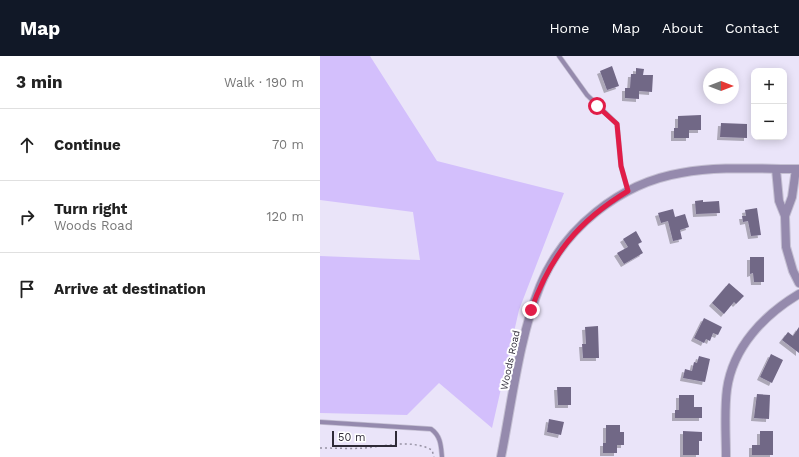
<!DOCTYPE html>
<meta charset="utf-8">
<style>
body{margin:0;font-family:"Work Sans",sans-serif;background:#f2f2f2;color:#222}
.controls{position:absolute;right:12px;top:12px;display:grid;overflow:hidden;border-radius:8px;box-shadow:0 2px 10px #0003}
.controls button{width:36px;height:36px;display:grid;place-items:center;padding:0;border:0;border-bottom:1px solid #e0e0e0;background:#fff;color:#222;font:20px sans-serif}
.compass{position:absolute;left:383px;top:12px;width:36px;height:36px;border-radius:50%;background:#fff;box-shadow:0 2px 10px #0003;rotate:90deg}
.scale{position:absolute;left:12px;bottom:10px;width:65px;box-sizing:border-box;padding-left:4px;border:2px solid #2e2a37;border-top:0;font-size:11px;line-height:14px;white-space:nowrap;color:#2e2a37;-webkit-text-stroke:3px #fff;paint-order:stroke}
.stop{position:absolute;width:12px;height:12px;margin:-9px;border:3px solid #e11d48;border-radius:50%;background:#fff}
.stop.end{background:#e11d48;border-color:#fff;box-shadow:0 1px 4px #0008}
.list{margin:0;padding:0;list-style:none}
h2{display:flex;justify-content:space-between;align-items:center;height:52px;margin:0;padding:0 16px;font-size:17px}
h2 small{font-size:13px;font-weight:400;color:#767676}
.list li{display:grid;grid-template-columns:26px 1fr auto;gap:12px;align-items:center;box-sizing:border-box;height:72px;padding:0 16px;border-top:1px solid #e0e0e0}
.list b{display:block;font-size:15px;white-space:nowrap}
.list p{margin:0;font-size:13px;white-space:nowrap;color:#767676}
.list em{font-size:13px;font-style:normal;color:#767676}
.icon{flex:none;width:22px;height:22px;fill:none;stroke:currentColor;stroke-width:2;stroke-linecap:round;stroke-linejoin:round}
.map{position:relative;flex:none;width:479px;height:401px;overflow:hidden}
header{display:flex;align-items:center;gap:24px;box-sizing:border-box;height:56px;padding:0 20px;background:#111827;color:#fff}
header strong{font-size:19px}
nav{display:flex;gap:22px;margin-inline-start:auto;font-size:14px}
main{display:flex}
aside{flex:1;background:#fff}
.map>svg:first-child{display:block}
</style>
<header>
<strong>Map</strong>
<nav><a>Home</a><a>Map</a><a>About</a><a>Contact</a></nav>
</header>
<main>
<aside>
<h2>3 min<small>Walk · 190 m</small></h2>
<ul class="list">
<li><svg class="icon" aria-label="ahead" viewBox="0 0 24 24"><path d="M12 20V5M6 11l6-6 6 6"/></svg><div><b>Continue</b></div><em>70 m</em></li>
<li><svg class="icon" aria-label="right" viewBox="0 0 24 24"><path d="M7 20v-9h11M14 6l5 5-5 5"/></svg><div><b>Turn right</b><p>Woods Road</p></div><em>120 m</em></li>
<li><svg class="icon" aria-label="arrive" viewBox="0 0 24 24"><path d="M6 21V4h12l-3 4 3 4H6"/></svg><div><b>Arrive at destination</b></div></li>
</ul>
</aside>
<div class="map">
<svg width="479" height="401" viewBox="0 0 479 401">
<defs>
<filter id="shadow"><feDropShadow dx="-3" dy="3" stdDeviation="0" flood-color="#0004"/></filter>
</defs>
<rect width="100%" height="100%" fill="#eae4f9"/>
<path fill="#d3bffc" d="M0,0h50l67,105 127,32 -45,117 -27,118 -53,-45 -32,32 -87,-2v-157l100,4 -7,-48 -93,-12z"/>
<path fill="#716786" filter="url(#shadow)" d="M292,10l7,20 -12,4 -7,-19z
M316,12l8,1 -1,6h10l-1,17 -13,-1v8l-14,-1v-10h5l1,-14h5z
M464,52h3v24h-3z
M381,59v15h-12v8h-15v-10h4v-12z
M401,67l26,1v14l-27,-1z
M383,144v2l16,-1 1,12 -24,1 -1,-13z
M437,152l4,27 -10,1 -3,-15 -5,1 -1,-6h4l-1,-6z
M353,153l2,8 10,-3 4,13 -9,3 2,9 -9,2 -5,-20 -7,2 -3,-10z
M316,175l6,11 -4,2 5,9 -19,11 -7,-11 11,-6 -5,-8z
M430,201h14v25h-10l-1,-9 -3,1z
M409,227l15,13 -8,8 -2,-2 -10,12 -12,-11z
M384,262l18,9 -4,8 -5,-2 -3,8 -4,-2 -2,4 -10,-5z
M278,270l1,32h-16l-1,-14h4l-1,-17z
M479,271v26l-17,-13 6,-8 5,4z
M451,298l12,6 -11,23 -12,-6z
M379,300l11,3 -5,23 -22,-4 2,-9 7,2 2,-9 3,1z
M237,331h14v18h-13z
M437,338l13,1 -1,24 -15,-1z
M359,339h15v12h8v11h-27v-8h4z
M229,363l15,3 -3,13 -14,-3z
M286,369h14v7h4v13h-7v8h-14v-10h3z
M363,375l19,1v9h-3v14h-16z
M440,375h13v24h-21v-10h8z"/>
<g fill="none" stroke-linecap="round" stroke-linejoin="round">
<defs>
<path id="service" d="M239,0l28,39 30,29 4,42 7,25
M0,366l111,7c10,7 10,17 11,28"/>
<path id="minor" d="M456,113l3,32 6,15 1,31 7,24 6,12
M465,160l7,-19 4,-28
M406,401c0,-22 -2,-46 1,-68 6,-42 37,-74 72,-95"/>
<path id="tertiary" d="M181,401c11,-55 18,-119 39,-171 23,-57 80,-103 141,-113 38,-7 79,-4 118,-4"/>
</defs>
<use href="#service" stroke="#c4bfd2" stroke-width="5.5"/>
<use href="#minor" stroke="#c4bfd2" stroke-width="10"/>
<use href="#tertiary" stroke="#c4bfd2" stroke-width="10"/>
<path stroke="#9691a3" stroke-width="1.5" stroke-dasharray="2 3" stroke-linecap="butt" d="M0,392c15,0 30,1 44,0 23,-2 47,-9 68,2l2,7"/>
<use href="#service" stroke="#958aad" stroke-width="4"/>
<use href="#minor" stroke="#958aad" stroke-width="8"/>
<use href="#tertiary" stroke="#958aad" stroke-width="8"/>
</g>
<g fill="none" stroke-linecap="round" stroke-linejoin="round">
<path stroke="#e11d48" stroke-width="5" d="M211,254c20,-55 47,-89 97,-119l-7,-25 -4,-42 -20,-18"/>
</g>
<g text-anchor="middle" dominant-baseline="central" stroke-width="4" stroke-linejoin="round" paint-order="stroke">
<g font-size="10" fill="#2e2a37" stroke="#fff">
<text transform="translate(190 304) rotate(-78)">Woods Road</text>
</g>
</g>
</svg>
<div class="controls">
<button>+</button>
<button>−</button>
</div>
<svg class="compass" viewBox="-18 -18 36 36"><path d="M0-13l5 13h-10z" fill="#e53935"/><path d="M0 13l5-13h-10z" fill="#767676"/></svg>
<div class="scale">50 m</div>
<div class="stop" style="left:277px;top:50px"></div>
<div class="stop end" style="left:211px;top:254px"></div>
</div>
</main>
